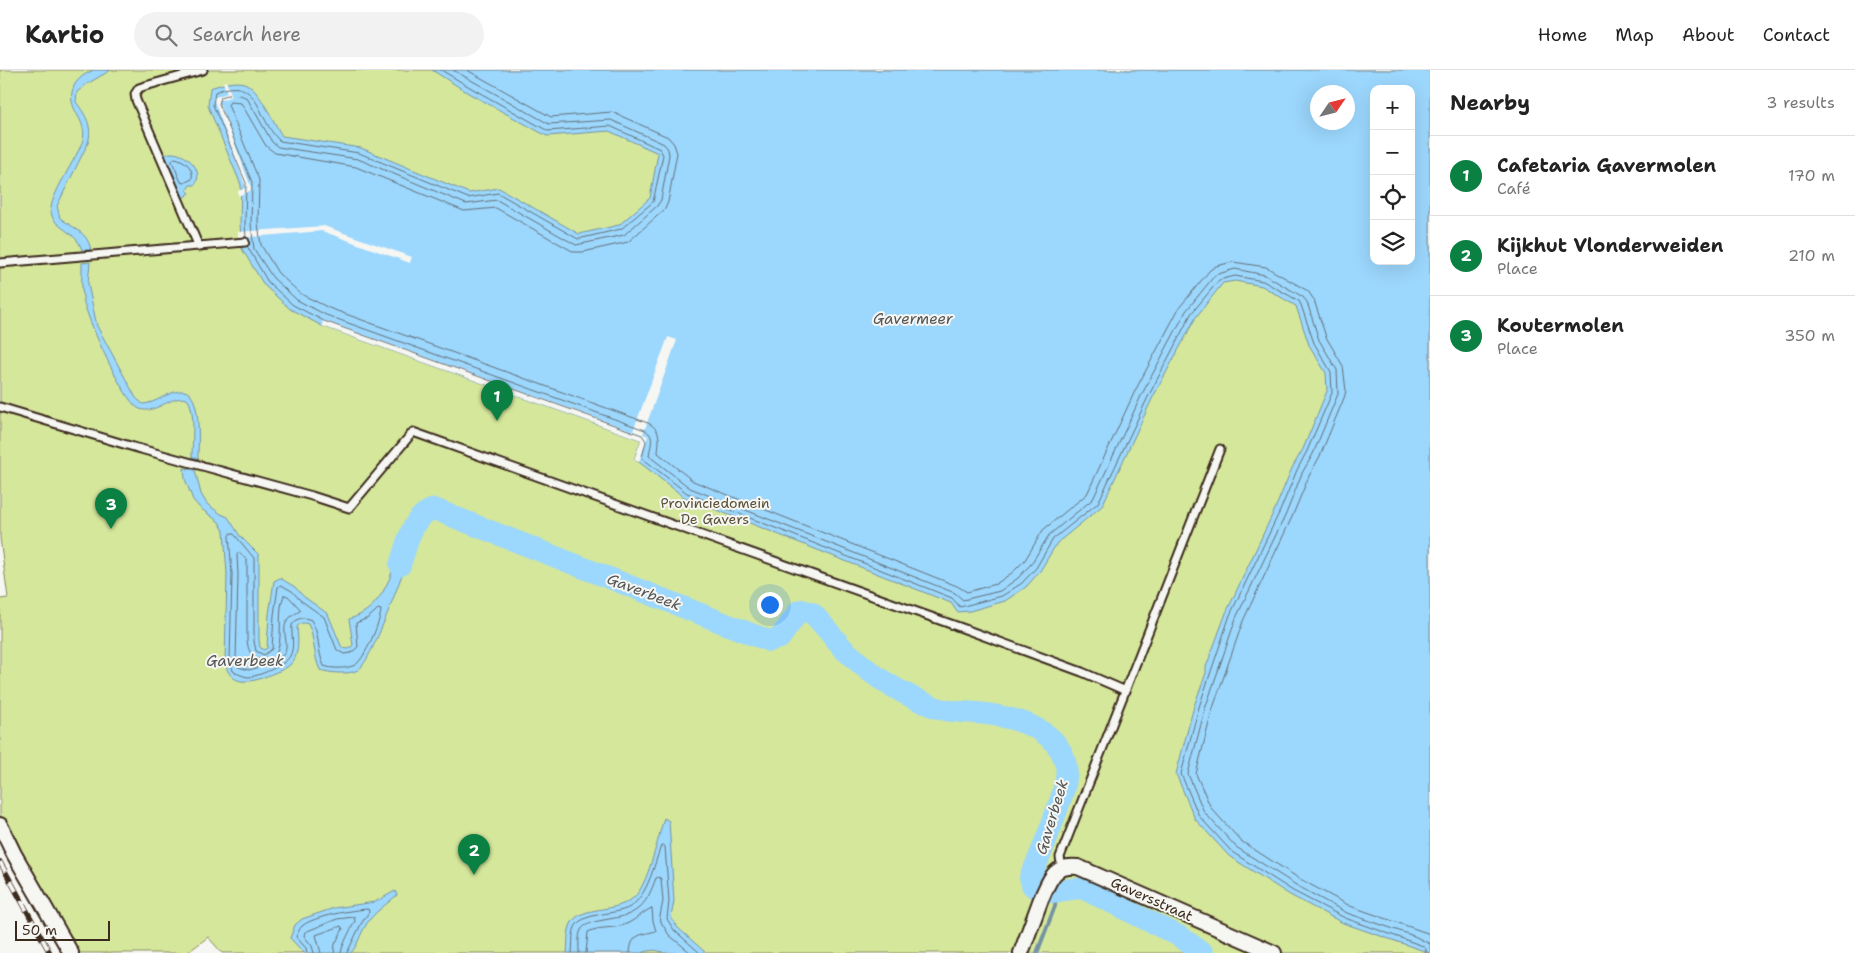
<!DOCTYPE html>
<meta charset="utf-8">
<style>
body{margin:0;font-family:"Shantell Sans",sans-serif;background:#f2f2f2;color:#222}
.controls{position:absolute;right:15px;top:15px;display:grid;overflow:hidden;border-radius:10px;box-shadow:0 5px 20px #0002}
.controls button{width:45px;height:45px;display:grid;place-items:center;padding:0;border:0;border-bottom:1px solid #e0e0e0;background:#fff;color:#222;font:25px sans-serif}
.compass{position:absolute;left:1310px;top:15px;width:45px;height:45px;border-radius:50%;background:#fff;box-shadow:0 5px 20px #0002;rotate:55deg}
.scale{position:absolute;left:15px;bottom:12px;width:95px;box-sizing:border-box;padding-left:5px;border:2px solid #3b2a1e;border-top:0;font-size:14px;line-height:18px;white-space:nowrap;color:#3b2a1e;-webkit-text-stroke:4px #f6f6f2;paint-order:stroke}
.you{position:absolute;left:769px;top:534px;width:18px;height:18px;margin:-12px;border:4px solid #fff;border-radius:50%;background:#1a73e8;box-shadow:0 0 0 8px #1a73e833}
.badge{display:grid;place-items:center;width:32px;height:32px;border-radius:50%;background:#0b8043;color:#fff;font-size:16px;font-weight:700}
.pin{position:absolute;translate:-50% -41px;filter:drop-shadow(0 1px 2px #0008)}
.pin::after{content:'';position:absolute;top:26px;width:18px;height:15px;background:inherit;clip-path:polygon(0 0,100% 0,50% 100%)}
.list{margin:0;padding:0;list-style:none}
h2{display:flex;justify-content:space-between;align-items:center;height:65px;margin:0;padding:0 20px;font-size:21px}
h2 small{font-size:16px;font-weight:400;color:#767676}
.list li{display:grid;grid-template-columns:32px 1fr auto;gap:15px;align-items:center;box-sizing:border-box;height:80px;padding:0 20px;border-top:1px solid #e0e0e0}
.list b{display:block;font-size:19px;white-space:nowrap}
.list p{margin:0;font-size:16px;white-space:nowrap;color:#767676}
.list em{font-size:16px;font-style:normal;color:#767676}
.icon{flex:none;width:28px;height:28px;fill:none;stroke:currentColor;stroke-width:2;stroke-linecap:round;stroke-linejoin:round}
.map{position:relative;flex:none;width:1430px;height:883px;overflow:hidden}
header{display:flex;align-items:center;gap:30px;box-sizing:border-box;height:70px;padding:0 25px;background:#fff;border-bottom:1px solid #e0e0e0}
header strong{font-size:24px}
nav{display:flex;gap:28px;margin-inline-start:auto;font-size:18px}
.search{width:350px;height:45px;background:#f2f2f2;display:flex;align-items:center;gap:12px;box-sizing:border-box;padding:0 18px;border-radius:28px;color:#767676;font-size:19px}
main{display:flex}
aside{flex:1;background:#fff}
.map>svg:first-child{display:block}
</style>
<header>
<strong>Kartio</strong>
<div class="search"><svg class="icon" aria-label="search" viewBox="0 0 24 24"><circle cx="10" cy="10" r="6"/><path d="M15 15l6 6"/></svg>Search here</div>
<nav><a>Home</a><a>Map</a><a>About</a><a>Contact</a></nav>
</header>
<main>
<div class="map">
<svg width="1430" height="883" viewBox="0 0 1430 883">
<rect width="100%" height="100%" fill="#f6f6f2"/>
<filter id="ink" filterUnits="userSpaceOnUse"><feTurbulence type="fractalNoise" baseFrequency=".02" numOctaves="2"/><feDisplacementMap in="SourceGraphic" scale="10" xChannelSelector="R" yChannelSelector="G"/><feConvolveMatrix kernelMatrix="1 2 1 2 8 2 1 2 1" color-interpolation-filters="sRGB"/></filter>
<g filter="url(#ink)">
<path fill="#d5e79b" stroke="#88885c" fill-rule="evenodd" d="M0,0h1430v883h-1208l-14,-16 -21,16h-110l-64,-112 -13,-26v-216l8,-1 -8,-60zM1374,19h37v172h-37zM1318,22h30v30h-30z"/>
<path fill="#9cd7fd" stroke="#7592a4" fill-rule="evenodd" d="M94,0h17l-24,14 -10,8 -1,10c10,13 17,25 12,41l-31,63 3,12c13,10 28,14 31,32h-9c-5,-19 -28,-21 -31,-37 -3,-16 27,-56 32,-73 5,-22 -19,-31 -9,-54 4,-8 12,-13 20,-16z
M432,0h998v883l-87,-30 -53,-28 -61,-39 -34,-37 -19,-45 18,-68 12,-33v-6l20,-54 49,-104 17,-41 11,-19 24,-58 -1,-18 -17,-28 -13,-39 -34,-20 -27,-5 -12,2 -27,34 -44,82 -50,107 -45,37 -17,28 -14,16 -21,14 -35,10 -13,1 -6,-9 -267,-106 -45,-35 -5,-2 7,-20 -319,-114 -32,-17 -26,-24 -22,-36 -2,-25 1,-39 -33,-79 2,-18c10,-3 23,-8 34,-5 15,5 30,40 38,53l79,12 108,45 30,-5 80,46 40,-9 31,-27 8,-45 -49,-22 -62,5 -77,-42zM1374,19h37v172h-37zM1318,22h30v30h-30z
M170,83c15,-1 35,16 25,32h-5l-3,5 3,3 -7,5 -19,-43z
M90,192l-2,22 9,42 39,72 7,6c14,-1 24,-12 37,-13 23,-4 18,53 18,68l-6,-2c0,-14 4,-48 -5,-58 -15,-5 -32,16 -47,10 -15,-4 -55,-94 -57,-111 -2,-11 -1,-24 -1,-35z
M184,398l11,2 6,24 6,10 14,10 7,3 12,19 19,19v85l1,7 3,3 4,-2 2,-34 5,-33 6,-3 15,9 8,9 25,18 14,34 7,1 4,-4 -4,-26c37,-10 44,-52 56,-84l10,4c-8,21 -42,122 -57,131 -9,5 -28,3 -38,0 -7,-15 -5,-32 -12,-46 -5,-2 -8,-1 -11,3 1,11 2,21 -2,31 -4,9 -13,12 -21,15 -19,9 -45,17 -49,-12l2,-87 -3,-43 -5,-9 -19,-14 -7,-8 -8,-21z
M664,748l5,3 5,80 -3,16 6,10 29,26h-42c-7,-4 -15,-3 -22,0h-75c1,-7 0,-16 2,-23 5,-29 50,-13 68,-36 12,-15 21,-56 27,-76z
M395,821l2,4c-11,10 -23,17 -31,30 -6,9 -8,20 -15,28h-47l-14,-15 5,-13 7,-6 32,-11 41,-6z"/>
<path fill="#f6f6f2" d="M226,11l6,15 -13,5 33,89 -14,6v-5l8,-3 -33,-90 14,-5 -4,-11z
M324,156l88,31 -2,6 -88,-32 -84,7v-6z
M323,250l310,111 35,-94 9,3 -34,94 5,2 -9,26 -5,-2 7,-20 -319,-114z"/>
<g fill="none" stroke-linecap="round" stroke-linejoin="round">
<path stroke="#626f77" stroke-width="1" d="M453,0l96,54 62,-4 53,24 4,5 1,6 -8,45 -4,6 -33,29 -48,10 -79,-45 -31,4 -108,-45 -80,-12 -6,-5 -25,-44c-9,-5 -17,-4 -26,-1l-2,7 33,78 -1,42 3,25 19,29 24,22 29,15 319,115c11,7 5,15 4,26l41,32 265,105 8,7 37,-9 18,-13 13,-14 18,-29 44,-36 49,-105 44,-83 29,-36 20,-6 30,6 38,22 4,5 12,38 18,30 1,24 -25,60 -11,19 -16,41 -50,104 -31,91 -17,65 16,38 32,35 60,38 51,28 67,23 16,8
M467,0l84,47 61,-5 56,25 6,7 3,9 -9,49 -3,7 -37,33 -45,10h-9l-78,-44 -32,3 -108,-44 -81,-14 -9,-7 -25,-43 -11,-1 -2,3 31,75 -1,43 3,22 17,28 23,21 28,14 319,115c14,7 11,17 10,30l35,28 264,105 10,6 29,-8 17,-12 12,-12 18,-30 44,-36 48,-103 44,-83 31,-38 6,-4 17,-4 33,5 42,24 6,9 12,37 17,29 3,25 -2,7 -24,58 -11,20 -17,41 -49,104 -31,90 -16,63 15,34 30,33 59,38 50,27 80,28
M175,88c10,2 19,10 17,21l-8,4 -3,-1 -9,-21z
M246,168l-1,-14 1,-41 -33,-78 2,-13c46,-19 41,28 65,49l79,12 109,45 30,-5 80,46 43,-10 32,-27 10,-47 -3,-6 -50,-23 -62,5 -75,-42 -32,-19
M247,176l21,36 25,23 31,16 318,114 4,6 -4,17 45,35 265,105 8,9 42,-11 20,-13 14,-15 17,-29 45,-36 50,-106 43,-83 28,-34 16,-4 28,5 36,20 2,4 13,38 17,29 1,21 -25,58 -10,19 -17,41 -50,104 -31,92 -18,67 18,42 33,36 61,39 52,27 78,28 3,3v4
M231,463l3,1 20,24v83l2,10 8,4 8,-6 2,-34 4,-28 3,-2 11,6 8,9 24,17 13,33 7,4 7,-1 7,-6 -2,-24 12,-5 10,-9 3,1c0,10 -17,51 -26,55 -8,4 -24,4 -31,1 -7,-15 -4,-33 -13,-46 -8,-4 -14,-2 -19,5 -1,11 3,21 -2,31 -4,9 -33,21 -42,21 -6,-1 -10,-3 -15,-6l-3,-11 2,-86 -3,-38z
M239,483l8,7v80c2,17 6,15 18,23l-2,3 -14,4 -11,-3 -2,-7 2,-85 -1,-20z
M284,525l4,1 13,14c-5,4 -12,6 -15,13 -5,12 8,29 -9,36l-2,-3c10,-17 1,-42 9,-61z
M307,883l-1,-5 -10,-11c2,-4 3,-8 6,-11 12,-10 50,-16 66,-17l1,3 -8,12 -14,29
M314,883l-2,-7 -8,-10 1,-4 32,-13 17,-2 1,4c-4,8 -13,24 -14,32
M321,883l-5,-18 25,-9 2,3 -8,15 -1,9
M572,883c1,-7 0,-16 2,-23 5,-20 44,-13 59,-25 16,-14 21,-40 28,-59l2,-2 2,3 4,54 -2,18 7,11 26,23
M579,883c0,-7 -1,-17 2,-23 6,-12 40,-9 54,-19 12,-8 16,-20 21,-33l3,-1 2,2 2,22 -3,15 1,6 8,13 22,18
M586,883l2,-21c12,-6 25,-3 36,-7 11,-4 20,-14 28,-17l1,13 3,10c-14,4 -25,2 -26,22"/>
<path stroke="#7592a4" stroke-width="4" d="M1037,883l18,-47 1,-13"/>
<path stroke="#9cd7fd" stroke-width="22" d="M400,495c7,-20 11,-49 34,-56l335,132 11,-3 19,-27 3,-1 10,3c10,10 18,20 27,31 4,5 9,9 14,13 24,23 53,39 84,51 17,6 39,3 56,7 30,5 67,17 73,51 3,14 -7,38 -12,52 -7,20 -14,40 -24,59l2,8c16,16 34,0 52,4l95,47 24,17"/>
<defs>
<path id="lane" d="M199,177l-63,-147 -1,-6 4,-6 6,-2 58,-16
M0,193l245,-21
M0,337l137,41 175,48 37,12 64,-76 549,196 120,44 44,19
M1062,798l-2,-11 160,-408"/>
<path id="street" d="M0,755l14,29 57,99
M1042,827c8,-18 12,-33 36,-30l196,86
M1021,883l20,-54"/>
</defs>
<use href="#lane" stroke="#3b2a1e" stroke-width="11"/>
<use href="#street" stroke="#3b2a1e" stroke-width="18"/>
<use href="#lane" stroke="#f6f6f2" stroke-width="7"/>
<use href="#street" stroke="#f6f6f2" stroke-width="14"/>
<defs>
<path id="rail" d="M0,792l50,91"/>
</defs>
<use href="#rail" stroke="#3b2a1e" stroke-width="5.5"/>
<use href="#rail" stroke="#f6f6f2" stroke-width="4" stroke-dasharray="11" stroke-linecap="butt"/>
</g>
</g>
<g text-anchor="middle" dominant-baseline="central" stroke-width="4" stroke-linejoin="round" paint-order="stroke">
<g font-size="14" fill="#5a5037" stroke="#f6f6f2">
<text x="715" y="433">Provinciedomein<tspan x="715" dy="16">De Gavers</tspan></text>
</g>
<g font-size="14" fill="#3b2a1e" stroke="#f6f6f2">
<text transform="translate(1152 829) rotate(24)">Gaversstraat</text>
</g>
<g font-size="15" font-style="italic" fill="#535556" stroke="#f6f6f2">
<text x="913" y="249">Gavermeer</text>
<text transform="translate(644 522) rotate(21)">Gaverbeek</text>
<text x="245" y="591">Gaverbeek</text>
<text transform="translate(1052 747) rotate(-73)">Gaverbeek</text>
</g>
</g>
</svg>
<div class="controls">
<button>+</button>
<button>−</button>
<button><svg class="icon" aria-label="locate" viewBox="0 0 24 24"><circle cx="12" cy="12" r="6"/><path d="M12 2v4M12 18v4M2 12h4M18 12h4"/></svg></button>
<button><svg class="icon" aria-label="layers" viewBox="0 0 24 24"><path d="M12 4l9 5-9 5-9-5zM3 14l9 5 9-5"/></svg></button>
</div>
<svg class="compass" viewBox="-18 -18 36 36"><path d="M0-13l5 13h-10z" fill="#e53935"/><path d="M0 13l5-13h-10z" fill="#767676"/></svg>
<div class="scale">50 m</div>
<div class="you"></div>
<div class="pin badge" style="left:497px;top:351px">1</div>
<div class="pin badge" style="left:474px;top:805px">2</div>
<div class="pin badge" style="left:111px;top:459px">3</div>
</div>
<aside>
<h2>Nearby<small>3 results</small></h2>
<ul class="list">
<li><span class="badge">1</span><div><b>Cafetaria Gavermolen</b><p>Café</p></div><em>170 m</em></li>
<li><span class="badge">2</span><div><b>Kijkhut Vlonderweiden</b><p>Place</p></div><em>210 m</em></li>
<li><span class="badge">3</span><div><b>Koutermolen</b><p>Place</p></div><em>350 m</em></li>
</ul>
</aside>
</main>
